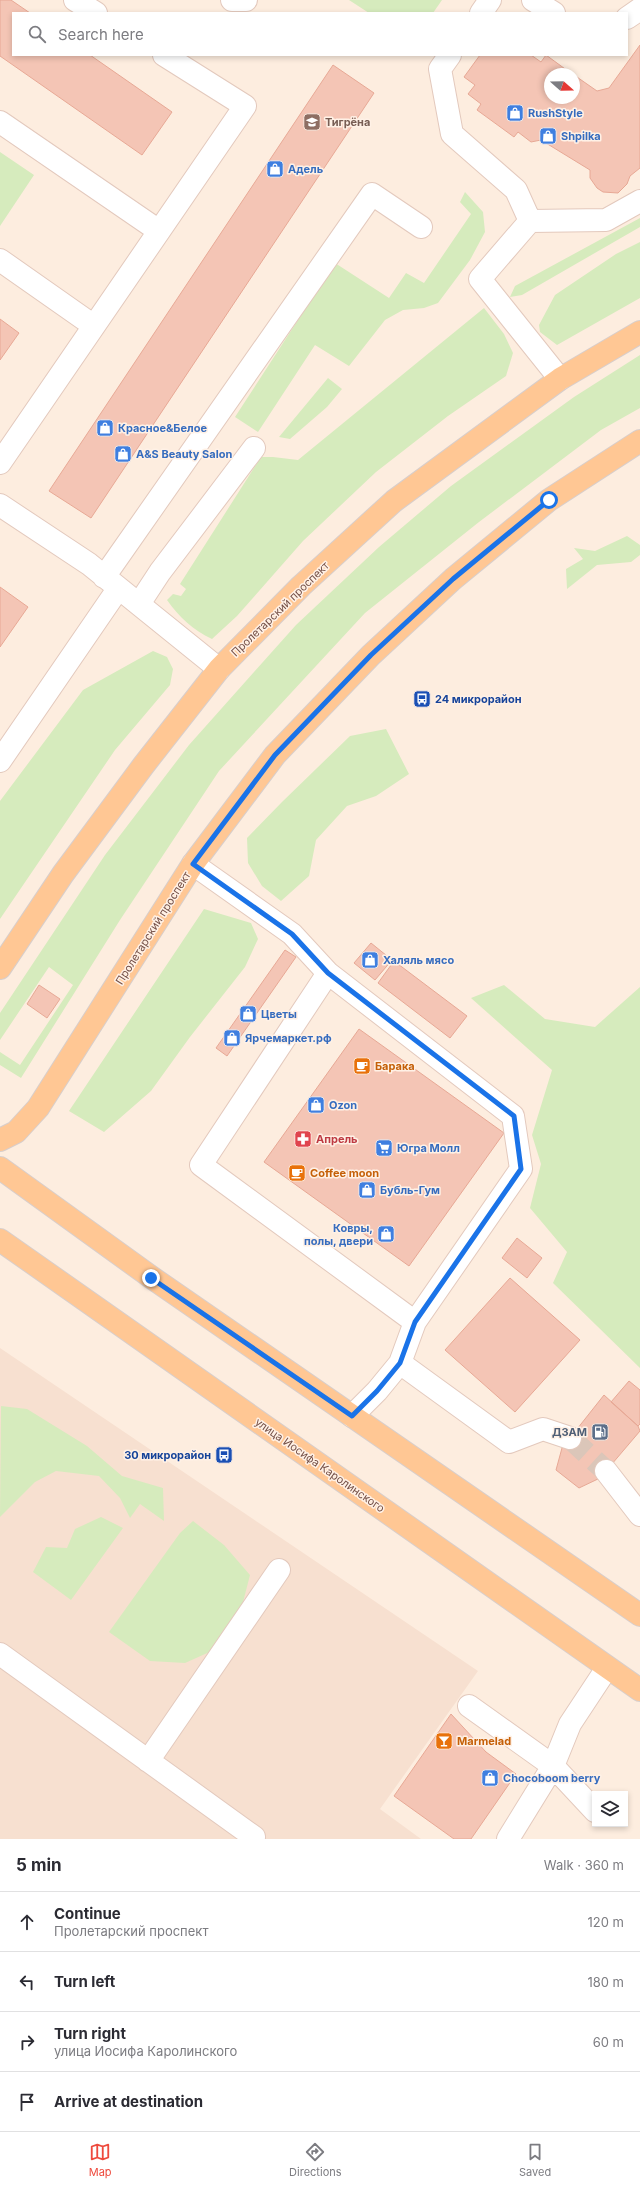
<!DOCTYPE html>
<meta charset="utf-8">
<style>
body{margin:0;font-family:Inter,sans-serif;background:#f7f7f7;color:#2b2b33}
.controls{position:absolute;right:12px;bottom:12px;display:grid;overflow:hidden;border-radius:0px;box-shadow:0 2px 6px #0003}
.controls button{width:36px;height:36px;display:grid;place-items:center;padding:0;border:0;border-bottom:1px solid #e1e1e2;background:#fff;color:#2b2b33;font:20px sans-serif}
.compass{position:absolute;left:544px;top:68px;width:36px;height:36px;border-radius:50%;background:#fff;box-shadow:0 2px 6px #0003;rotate:110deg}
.stop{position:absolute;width:12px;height:12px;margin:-9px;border:3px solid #1a73e8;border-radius:50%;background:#fff}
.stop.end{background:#1a73e8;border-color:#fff;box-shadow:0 1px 4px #0008}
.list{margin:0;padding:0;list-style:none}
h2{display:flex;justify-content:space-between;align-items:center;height:52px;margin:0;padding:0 16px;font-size:17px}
h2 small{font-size:13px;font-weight:400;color:#7c7c81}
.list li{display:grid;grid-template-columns:26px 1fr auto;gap:12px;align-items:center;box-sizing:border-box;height:60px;padding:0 16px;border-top:1px solid #e1e1e2}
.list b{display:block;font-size:15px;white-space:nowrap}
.list p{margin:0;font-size:13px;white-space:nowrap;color:#7c7c81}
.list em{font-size:13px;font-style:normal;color:#7c7c81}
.icon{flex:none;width:22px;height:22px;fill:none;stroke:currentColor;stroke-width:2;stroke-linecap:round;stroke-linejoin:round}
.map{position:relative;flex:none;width:640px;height:1839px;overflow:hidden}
.search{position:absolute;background:#fff;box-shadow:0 2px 6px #0003;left:12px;right:12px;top:12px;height:44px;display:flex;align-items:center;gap:10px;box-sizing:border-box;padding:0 14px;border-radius:0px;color:#7c7c81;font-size:15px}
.sheet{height:292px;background:#fff}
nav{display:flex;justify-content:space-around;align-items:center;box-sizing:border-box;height:56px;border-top:1px solid #e1e1e2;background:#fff;font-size:11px;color:#7c7c81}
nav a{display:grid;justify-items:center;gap:2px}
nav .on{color:#ee4a3d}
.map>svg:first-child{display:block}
</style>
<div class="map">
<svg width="640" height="1839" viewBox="0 0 640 1839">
<rect width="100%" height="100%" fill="#fdeddf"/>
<path fill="#f7e0d0" d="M0,1348l478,323 -98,138 41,30h-421z"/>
<path fill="#d6ebbd" d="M349,0h93l-9,13h-64z
M0,152l34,23 -34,51z
M465,192l18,20 2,20 -15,28 -32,43 -14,5 -21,2 -18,10 -36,46 -34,-21 -57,87 -23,-15 100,-154 54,35 17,-25 18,10 47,-69 -11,-12z
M640,218v9l-118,68 -12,2 5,-11z
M640,242v56l-83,47 -17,-13 -1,-7 16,-30 61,-41z
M484,308l20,26 9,19 -7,23 -58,40 -72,56 -73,69 -66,75 -25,23c-19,-9 -33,-22 -45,-39l6,-6 8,2 5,-7 -6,-5 81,-127h12l25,3z
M640,355v53l-39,22 -122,92 -114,91 -146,158 -99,149 -99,158 -21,-13v-13l20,13 53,-80 -24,-18 -49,73v-27l105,-158 84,-110 107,-120 83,-78 72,-61 123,-89z
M328,378l14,11 -15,18 -37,32 -11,-2z
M627,536l13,9v10l-9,7 -34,3 -30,24 -1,-20 17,-10 -9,-11 21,3z
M153,651l14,6 6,12 -3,16 -55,65 -115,169v-118l83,-111z
M386,729l23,45 -33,22 -29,10 -31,34 -7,36 -28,25 -19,-15 -14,-23 -1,-25 35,-36 68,-66z
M204,909l47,14 7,16 -13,28 -55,70 -39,54 -47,41 -35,-21z
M504,985l41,34 50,8 45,-40v381l-87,-85 14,-31 -37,-44 11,-44 -9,-29 20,-65 -81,-72z
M1,1406l26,3 60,37 35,30 41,12 1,33 -24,-17 -10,14 -10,-20 -21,-22 -43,-5 -21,11 -35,35z
M101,1517l22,11 -52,72 -38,-28 13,-25 21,1 8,-19z
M193,1521l31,24 26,30 -9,35 -27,40 -29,13 -35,-2 -41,-29 71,-99z"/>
<path fill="#f4c5b5" stroke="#e7a895" d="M0,0h11l19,13h-17v42h77l82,57 -30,43 -142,-99z
M640,45v123l-10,8 -3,8 -9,9 -15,-1 -6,-4 -7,-10v-8l-49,-30 -10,2 -13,-10 -4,5 -37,-27 4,-6 -13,-10 7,-9 -11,-8 16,-22h51l10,7 5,-7 26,19h-22v24h24v-23l23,16 12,-3z
M333,65l41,28 -283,425 -42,-27z
M0,319l19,14 -19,27z
M0,587l28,20 -28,40z
M371,943l21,17 -17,20 -21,-17z
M285,950l11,7 -69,99 -11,-8z
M394,961l73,55 -17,22 -72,-55z
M39,985l21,14 -13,19 -20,-14z
M359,1029l145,104 -95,133 -145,-104z
M517,1238l25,20 -15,20 -25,-20z
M510,1278l70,62 -65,72 -70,-62z
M629,1381l11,9v34l-2,2 -27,-24z
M604,1395l34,31 2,5 -40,47 -21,10 -23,-18 6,-22z
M451,1714l35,38 30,22 -45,65h-17l-60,-43z"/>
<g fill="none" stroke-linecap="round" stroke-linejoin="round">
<path stroke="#dbc6b9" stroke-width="22" stroke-dasharray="22 11" stroke-linecap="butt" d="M570,1438l36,33"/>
<defs>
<path id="minor" d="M75,0l21,13
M232,0h14
M533,0l21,13
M481,13l9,-13
M627,18l13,-9
M450,55l-10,14 12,65 64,56 14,31
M0,122l159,109
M0,260l94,66
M560,379l-80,-100 50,-58 76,-1 34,-19
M0,463l245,-357 -81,-51
M0,505l89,59 130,105
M104,577l268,-383 49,33
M139,604l21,-32 94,-124
M0,761l118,-172
M193,864l99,70 36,39 -127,192 214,157
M328,973l185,143 8,53 -106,153 -15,41 -23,28 -25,25
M400,1363l109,79 34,-13 27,9
M606,1471l34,44
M0,1654l254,183
M469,1706l84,60 42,45
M148,1761l131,-191
M508,1839l45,-73 17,-42 37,-56"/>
<path id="major" d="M0,968l63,-94 80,-108 76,-97 82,-83 93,-85 166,-122 80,-47
M0,1140l16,-8 22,-24 155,-244 82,-109 96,-100 82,-76 96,-79 91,-59
M0,1168l151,109 489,338
M0,1240l640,450"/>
</defs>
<use href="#minor" stroke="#e3c9bd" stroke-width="24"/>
<use href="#major" stroke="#d8cecb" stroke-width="24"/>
<use href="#minor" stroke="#fff" stroke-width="22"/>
<use href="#major" stroke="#ffc794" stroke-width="22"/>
</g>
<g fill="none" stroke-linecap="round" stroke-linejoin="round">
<path stroke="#1a73e8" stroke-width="5" d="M151,1278l201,138 25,-25 23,-28 15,-41 106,-153 -7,-53 -186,-143 -36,-39 -99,-70 82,-109 96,-100 82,-76 96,-79"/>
</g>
<defs>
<symbol id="shop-square" viewBox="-11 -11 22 22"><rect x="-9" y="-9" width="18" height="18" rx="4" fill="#3f7fe0" stroke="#fff1e6"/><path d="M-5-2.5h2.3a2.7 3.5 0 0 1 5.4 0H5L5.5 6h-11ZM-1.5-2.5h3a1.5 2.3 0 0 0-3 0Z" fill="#fff"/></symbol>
<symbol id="school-square" viewBox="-11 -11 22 22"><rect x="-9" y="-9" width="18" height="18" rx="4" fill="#8d6e63" stroke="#fff1e6"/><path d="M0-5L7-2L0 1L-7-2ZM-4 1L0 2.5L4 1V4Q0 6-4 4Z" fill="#fff"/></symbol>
<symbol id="bus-square" viewBox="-11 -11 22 22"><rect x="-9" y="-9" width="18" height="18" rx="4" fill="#1a4fb4" stroke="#fff1e6"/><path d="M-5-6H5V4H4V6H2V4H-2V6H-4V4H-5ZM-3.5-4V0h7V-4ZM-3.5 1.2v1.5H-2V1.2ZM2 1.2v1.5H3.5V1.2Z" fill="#fff"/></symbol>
<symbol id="cafe-square" viewBox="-11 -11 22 22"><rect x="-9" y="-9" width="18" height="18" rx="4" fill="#e8710a" stroke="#fff1e6"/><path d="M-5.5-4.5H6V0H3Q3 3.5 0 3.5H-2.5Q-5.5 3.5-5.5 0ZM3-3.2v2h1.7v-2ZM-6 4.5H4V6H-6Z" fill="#fff"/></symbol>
<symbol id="pharmacy-square" viewBox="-11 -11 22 22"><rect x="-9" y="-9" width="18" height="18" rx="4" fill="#e0444e" stroke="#fff1e6"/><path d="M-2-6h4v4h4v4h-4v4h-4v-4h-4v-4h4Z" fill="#fff"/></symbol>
<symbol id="supermarket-square" viewBox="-11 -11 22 22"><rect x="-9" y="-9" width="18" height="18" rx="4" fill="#3f7fe0" stroke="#fff1e6"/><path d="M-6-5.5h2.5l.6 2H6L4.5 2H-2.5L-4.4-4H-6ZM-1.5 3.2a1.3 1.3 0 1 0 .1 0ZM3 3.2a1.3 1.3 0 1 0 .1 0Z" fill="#fff"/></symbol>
<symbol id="fuel-square" viewBox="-11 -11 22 22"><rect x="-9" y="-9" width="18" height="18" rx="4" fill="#5c6f8a" stroke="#fff1e6"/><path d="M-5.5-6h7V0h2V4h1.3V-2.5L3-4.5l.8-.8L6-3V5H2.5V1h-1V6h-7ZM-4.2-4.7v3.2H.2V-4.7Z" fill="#fff"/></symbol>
<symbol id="bar-square" viewBox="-11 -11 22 22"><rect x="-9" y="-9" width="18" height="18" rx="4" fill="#e8710a" stroke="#fff1e6"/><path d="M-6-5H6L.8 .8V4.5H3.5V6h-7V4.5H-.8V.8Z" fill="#fff"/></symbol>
</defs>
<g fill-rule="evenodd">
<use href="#shop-square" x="505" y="103" width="20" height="20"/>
<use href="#school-square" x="302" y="112" width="20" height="20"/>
<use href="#shop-square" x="538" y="126" width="20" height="20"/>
<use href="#shop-square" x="265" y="159" width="20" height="20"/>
<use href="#shop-square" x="95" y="418" width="20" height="20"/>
<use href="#shop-square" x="113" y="444" width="20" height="20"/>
<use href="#bus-square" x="412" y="689" width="20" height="20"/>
<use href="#shop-square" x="360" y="950" width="20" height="20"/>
<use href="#shop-square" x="238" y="1004" width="20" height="20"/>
<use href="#shop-square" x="222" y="1028" width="20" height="20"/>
<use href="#cafe-square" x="352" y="1056" width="20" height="20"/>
<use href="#shop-square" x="306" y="1095" width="20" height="20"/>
<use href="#pharmacy-square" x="293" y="1129" width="20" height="20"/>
<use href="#supermarket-square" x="374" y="1138" width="20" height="20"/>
<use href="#cafe-square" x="287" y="1163" width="20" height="20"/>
<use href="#shop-square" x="357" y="1180" width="20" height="20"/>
<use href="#shop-square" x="376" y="1224" width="20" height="20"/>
<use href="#fuel-square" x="590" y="1422" width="20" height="20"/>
<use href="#bus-square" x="214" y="1445" width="20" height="20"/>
<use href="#bar-square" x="434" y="1731" width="20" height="20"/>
<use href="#shop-square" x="480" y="1768" width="20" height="20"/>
</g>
<g text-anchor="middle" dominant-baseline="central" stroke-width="3" stroke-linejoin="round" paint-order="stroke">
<g font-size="11" font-weight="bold" fill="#366cbe" stroke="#fff1e6" text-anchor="start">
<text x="528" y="113">RushStyle</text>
<text x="561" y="136">Shpilka</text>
<text x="288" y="169">Адель</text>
<text x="118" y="428">Красное&amp;Белое</text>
<text x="136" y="454">A&amp;S Beauty Salon</text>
<text x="383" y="960">Халяль мясо</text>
<text x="261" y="1014">Цветы</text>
<text x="245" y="1038">Ярчемаркет.рф</text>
<text x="329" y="1105">Ozon</text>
<text x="397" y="1148">Югра Молл</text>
<text x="380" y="1190">Бубль-Гум</text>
<text x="373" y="1228" text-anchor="end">Ковры,<tspan x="373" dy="13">полы, двери</tspan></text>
<text x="503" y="1778">Chocoboom berry</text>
</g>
<g font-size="11" font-weight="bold" fill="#785e54" stroke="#fff1e6" text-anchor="start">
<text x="325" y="122">Тигрёна</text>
</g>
<g font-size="11" fill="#744f46" stroke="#fff1e6">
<text transform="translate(280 609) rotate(-44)">Пролетарский проспект</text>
<text transform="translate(153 928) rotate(-58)">Пролетарский проспект</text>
<text transform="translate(320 1465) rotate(35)">улица Иосифа Каролинского</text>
</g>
<g font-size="11" font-weight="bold" fill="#164399" stroke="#fff1e6" text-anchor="start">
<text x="435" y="699">24 микрорайон</text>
<text x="211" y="1455" text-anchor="end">30 микрорайон</text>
</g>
<g font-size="11" font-weight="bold" fill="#c56008" stroke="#fff1e6" text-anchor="start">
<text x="375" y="1066">Барака</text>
<text x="310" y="1173">Coffee moon</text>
<text x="457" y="1741">Marmelad</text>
</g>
<g font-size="11" font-weight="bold" fill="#be3a42" stroke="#fff1e6" text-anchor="start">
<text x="316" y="1139">Апрель</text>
</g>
<g font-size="11" font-weight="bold" fill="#4e5e75" stroke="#fff1e6" text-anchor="end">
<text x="587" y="1432">ДЗАМ</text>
</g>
</g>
</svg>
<div class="controls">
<button><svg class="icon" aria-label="layers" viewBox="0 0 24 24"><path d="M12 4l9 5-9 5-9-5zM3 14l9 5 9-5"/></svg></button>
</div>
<svg class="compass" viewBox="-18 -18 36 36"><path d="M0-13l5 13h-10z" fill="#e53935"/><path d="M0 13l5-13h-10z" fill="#7c7c81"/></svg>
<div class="stop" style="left:549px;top:500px"></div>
<div class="stop end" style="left:151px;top:1278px"></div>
<div class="search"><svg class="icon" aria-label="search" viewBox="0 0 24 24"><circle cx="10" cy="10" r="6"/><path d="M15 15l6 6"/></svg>Search here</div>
</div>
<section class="sheet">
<h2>5 min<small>Walk · 360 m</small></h2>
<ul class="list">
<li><svg class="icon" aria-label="ahead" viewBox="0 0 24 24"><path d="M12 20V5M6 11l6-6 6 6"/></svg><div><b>Continue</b><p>Пролетарский проспект</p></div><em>120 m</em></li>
<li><svg class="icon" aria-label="left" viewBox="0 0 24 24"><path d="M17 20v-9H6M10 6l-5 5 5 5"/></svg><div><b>Turn left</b></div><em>180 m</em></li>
<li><svg class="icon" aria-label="right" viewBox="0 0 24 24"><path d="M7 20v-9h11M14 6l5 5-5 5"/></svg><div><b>Turn right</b><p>улица Иосифа Каролинского</p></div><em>60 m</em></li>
<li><svg class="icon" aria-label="arrive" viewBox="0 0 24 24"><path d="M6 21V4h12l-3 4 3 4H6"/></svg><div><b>Arrive at destination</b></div></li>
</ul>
</section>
<nav>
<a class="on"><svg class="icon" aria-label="map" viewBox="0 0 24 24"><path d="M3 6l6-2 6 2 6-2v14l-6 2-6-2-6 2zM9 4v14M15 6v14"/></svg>Map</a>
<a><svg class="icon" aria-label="directions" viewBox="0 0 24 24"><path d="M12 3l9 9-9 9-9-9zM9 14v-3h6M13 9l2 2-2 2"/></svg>Directions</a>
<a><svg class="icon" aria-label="saved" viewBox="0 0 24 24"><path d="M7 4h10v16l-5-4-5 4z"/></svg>Saved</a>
</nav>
